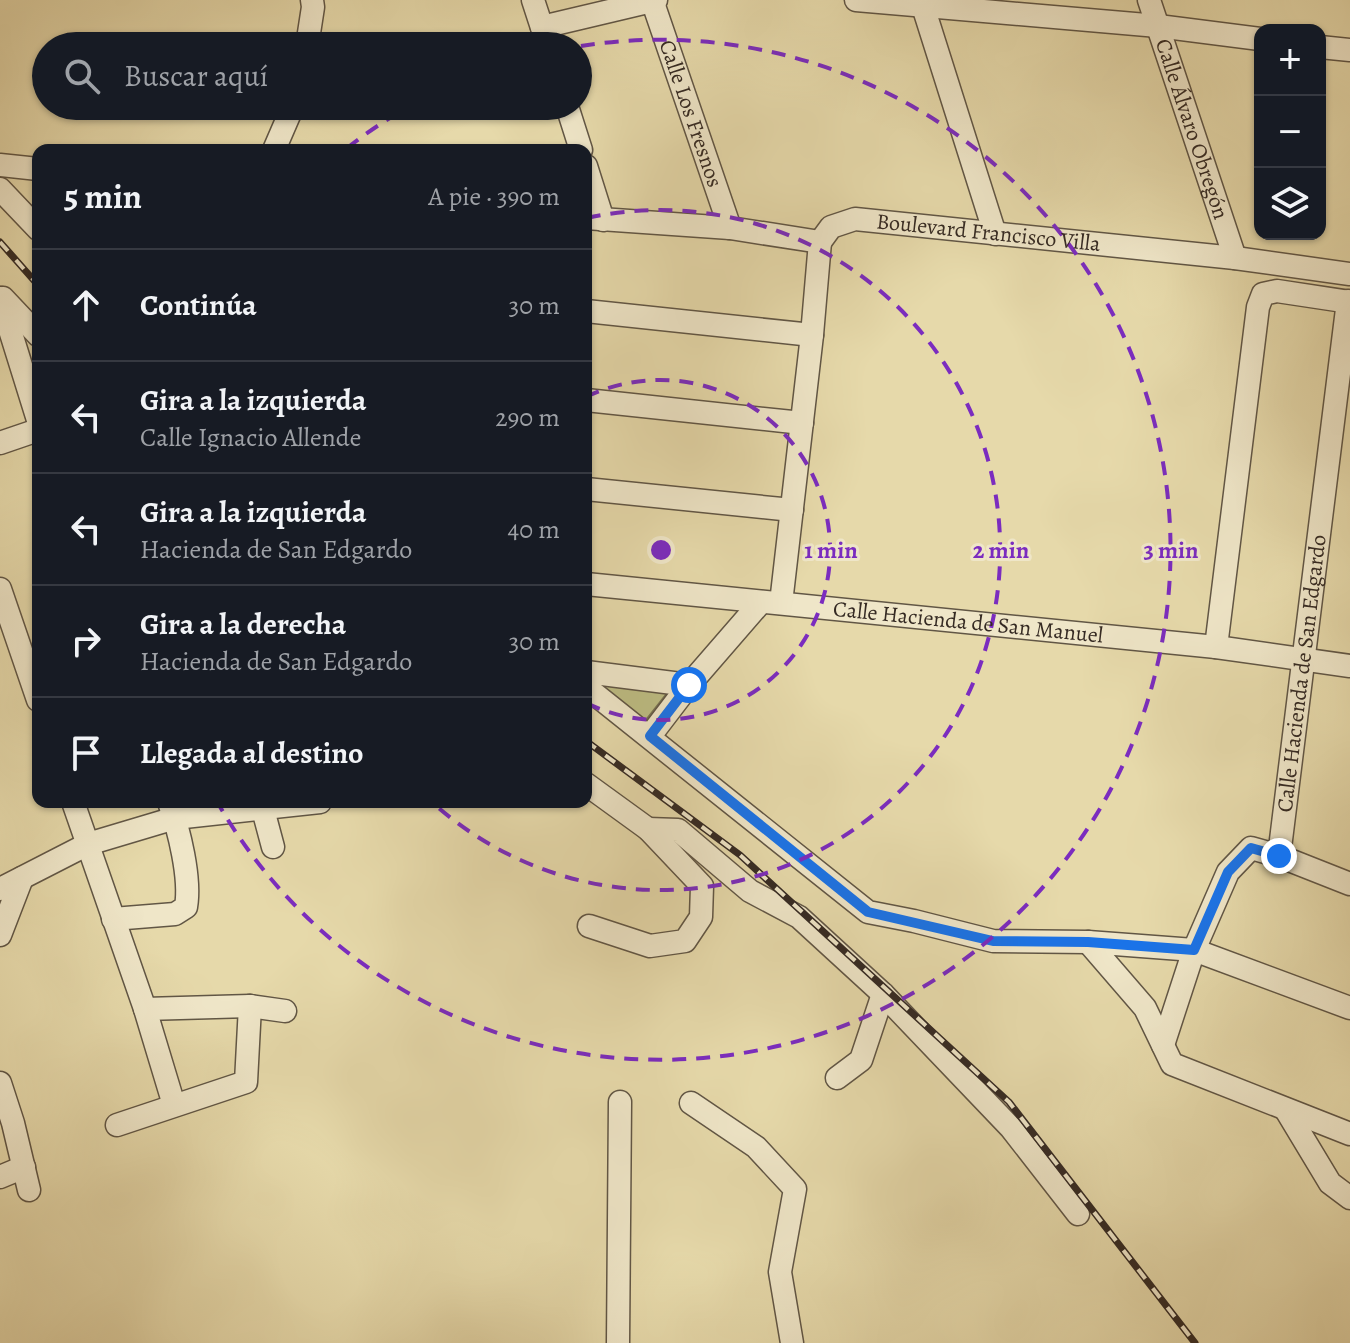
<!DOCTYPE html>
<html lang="es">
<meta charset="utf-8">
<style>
body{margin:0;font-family:Alegreya,serif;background:#20242c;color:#f1f3f6}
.controls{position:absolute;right:24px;top:24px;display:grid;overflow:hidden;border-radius:16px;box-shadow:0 2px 6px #0004}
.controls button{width:72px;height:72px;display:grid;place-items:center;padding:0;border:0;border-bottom:2px solid #363941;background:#171b24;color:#f1f3f6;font:40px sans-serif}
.stop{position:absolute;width:24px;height:24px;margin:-18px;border:6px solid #1a73e8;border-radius:50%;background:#fff}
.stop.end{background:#1a73e8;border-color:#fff;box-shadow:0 2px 8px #0008}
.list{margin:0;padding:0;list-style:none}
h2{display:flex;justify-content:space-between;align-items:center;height:104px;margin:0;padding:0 32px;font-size:34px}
h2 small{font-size:26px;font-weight:400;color:#9ea1a6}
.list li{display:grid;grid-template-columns:52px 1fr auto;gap:24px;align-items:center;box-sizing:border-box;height:112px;padding:0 32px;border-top:2px solid #363941}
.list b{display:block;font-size:30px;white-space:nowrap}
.list p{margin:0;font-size:26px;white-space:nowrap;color:#9ea1a6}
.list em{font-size:26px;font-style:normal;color:#9ea1a6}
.icon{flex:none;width:44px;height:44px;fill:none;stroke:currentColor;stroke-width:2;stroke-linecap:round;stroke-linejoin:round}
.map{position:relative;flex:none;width:1350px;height:1343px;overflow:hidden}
.search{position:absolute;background:#171b24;box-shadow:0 2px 6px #0004;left:32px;top:32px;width:560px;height:88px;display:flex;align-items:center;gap:20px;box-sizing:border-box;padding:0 28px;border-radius:44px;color:#9ea1a6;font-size:30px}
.panel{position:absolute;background:#171b24;box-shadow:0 2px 6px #0004;left:32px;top:144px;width:560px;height:664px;border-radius:16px}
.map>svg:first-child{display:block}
</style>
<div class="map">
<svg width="1350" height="1343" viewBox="0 0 1350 1343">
<rect width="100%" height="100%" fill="#e6d9aa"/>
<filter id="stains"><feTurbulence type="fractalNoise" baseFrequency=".0025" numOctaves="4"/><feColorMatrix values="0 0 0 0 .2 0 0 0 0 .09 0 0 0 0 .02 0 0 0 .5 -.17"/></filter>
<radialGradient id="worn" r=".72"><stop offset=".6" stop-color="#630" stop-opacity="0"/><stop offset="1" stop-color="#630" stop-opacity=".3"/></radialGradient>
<path fill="#bdbd83" stroke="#797453" stroke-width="2" d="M586,680l82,12 -26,33z"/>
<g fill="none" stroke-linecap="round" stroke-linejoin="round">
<defs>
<g id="minor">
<path d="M533,0l15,46"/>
<path id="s1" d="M652,0l78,228"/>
<path d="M856,0l302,26 102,13"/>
<path d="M921,0l74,234"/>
<path id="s2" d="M1149,0l86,258"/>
<path d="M542,27l114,-27"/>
<path d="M307,46l6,-39 -1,-7"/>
<path d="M1320,47l30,3"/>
<path d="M567,106l14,44"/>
<path d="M274,150l19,-44"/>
<path d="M0,165l38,4"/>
<path d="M586,166l17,54"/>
<path d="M0,189l38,40"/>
<path d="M586,218l144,10 90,14"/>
<path id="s3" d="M820,242l11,-15 24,-8 380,39 115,16"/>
<path d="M0,298l38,122"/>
<path d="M3,298l35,37"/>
<path d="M586,311l226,24"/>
<path d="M586,400l216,23"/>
<path d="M0,443l38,-13"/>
<path d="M586,489l206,21"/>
<path id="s4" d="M586,584l630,63 134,19"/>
<path d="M0,589l38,111"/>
<path d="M781,603l31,-268 8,-93"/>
<path d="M1216,647l42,-340 5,-13 14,-3 73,11"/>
<path d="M586,672l103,13"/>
<path d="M586,687l282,225 46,9 79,20 95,1 106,8 156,58"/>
<path d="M650,736l39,-51 72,-83"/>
<path d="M586,784l62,45 54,57 -1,31 -16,24 -35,5 -61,-20"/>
<path d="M73,802l72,207 29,96"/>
<path d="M261,802l12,45"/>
<path d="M648,829l30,1 72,61 49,26 84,77 128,134 67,86"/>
<path id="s5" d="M1279,856l69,-555"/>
<path d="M0,889l88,-45 87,-26 145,-16"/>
<path d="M113,919l62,-5 11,-7c5,-29 -7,-77 -17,-105"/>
<path d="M0,935l22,-57"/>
<path d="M1088,942l57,66 27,56 178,70"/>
<path d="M145,1009l105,-3 35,5"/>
<path d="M1163,1045l31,-95 34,-78 23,-24 28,8 71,28"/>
<path d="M837,1078l24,-18 22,-66"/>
<path d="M0,1083l13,40 16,67"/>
<path d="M691,1103l65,44 39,42 -15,83 12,71"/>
<path d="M1286,1110l44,73 20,15"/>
<path d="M117,1125l129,-43 4,-76"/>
<path d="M0,1177l24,-10"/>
<path d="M618,1343l2,-241"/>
</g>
</defs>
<use href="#minor" stroke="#615645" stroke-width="25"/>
<use href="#minor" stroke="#efe6c8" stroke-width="22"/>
<defs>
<path id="rail" d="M0,242l38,43
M586,741l154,114 269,247 186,241"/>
</defs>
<use href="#rail" stroke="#352a23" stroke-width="7"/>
<use href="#rail" stroke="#efe6c8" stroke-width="4" stroke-dasharray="12" stroke-linecap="butt"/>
</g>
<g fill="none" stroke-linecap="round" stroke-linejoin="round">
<path stroke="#1a73e8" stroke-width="10" d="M689,685l-39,51 218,176 125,29 95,1 106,8 34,-78 23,-24 28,8"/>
</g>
<g fill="none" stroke="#7b2cbf" stroke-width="4" stroke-dasharray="14 10">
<path d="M586 397A170 170 0 1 1 586 703"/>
<path d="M587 218A340 340 0 1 1 433 803"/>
<path d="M347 148A510 510 0 0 1 410 106M581 46A510 510 0 1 1 219 805"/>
</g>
<g text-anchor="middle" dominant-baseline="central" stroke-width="6" stroke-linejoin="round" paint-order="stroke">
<g font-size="22" fill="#352a23" stroke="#efe6c8">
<text stroke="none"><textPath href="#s1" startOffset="120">Calle Los Fresnos</textPath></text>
<text stroke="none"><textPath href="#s2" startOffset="136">Calle Álvaro Obregón</textPath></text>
<text stroke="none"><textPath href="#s3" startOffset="178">Boulevard Francisco Villa</textPath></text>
<text stroke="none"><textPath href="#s4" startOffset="384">Calle Hacienda de San Manuel</textPath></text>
<text stroke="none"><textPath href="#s5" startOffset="184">Calle Hacienda de San Edgardo</textPath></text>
</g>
</g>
<circle cx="661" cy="550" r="12" fill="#7b2cbf" stroke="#efe6c8" stroke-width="4"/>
<g font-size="24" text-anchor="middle" font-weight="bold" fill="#7b2cbf" stroke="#efe6c8" stroke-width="6" stroke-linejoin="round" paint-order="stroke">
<text x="831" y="558">1 min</text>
<text x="1001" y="558">2 min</text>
<text x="1171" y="558">3 min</text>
</g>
<rect width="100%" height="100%" filter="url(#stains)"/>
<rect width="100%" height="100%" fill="url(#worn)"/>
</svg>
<div class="controls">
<button>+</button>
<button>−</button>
<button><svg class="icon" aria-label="layers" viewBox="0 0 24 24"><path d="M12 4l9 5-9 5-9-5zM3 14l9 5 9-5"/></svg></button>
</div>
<div class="stop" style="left:689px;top:685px"></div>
<div class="stop end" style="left:1279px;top:856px"></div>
<div class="search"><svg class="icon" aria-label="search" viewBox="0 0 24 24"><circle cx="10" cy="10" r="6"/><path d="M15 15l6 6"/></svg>Buscar aquí</div>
<section class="panel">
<h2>5 min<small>A pie · 390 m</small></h2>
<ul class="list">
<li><svg class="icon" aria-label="ahead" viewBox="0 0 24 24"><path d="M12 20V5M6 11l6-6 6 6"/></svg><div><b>Continúa</b></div><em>30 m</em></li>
<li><svg class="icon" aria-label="left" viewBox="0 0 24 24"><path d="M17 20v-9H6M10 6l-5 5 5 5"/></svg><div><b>Gira a la izquierda</b><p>Calle Ignacio Allende</p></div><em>290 m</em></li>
<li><svg class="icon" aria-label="left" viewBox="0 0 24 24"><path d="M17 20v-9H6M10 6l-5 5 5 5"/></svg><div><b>Gira a la izquierda</b><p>Hacienda de San Edgardo</p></div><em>40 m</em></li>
<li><svg class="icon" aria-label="right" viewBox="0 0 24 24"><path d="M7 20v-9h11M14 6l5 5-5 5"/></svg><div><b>Gira a la derecha</b><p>Hacienda de San Edgardo</p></div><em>30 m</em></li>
<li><svg class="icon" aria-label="arrive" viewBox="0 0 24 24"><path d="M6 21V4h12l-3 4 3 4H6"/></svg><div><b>Llegada al destino</b></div></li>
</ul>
</section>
</div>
